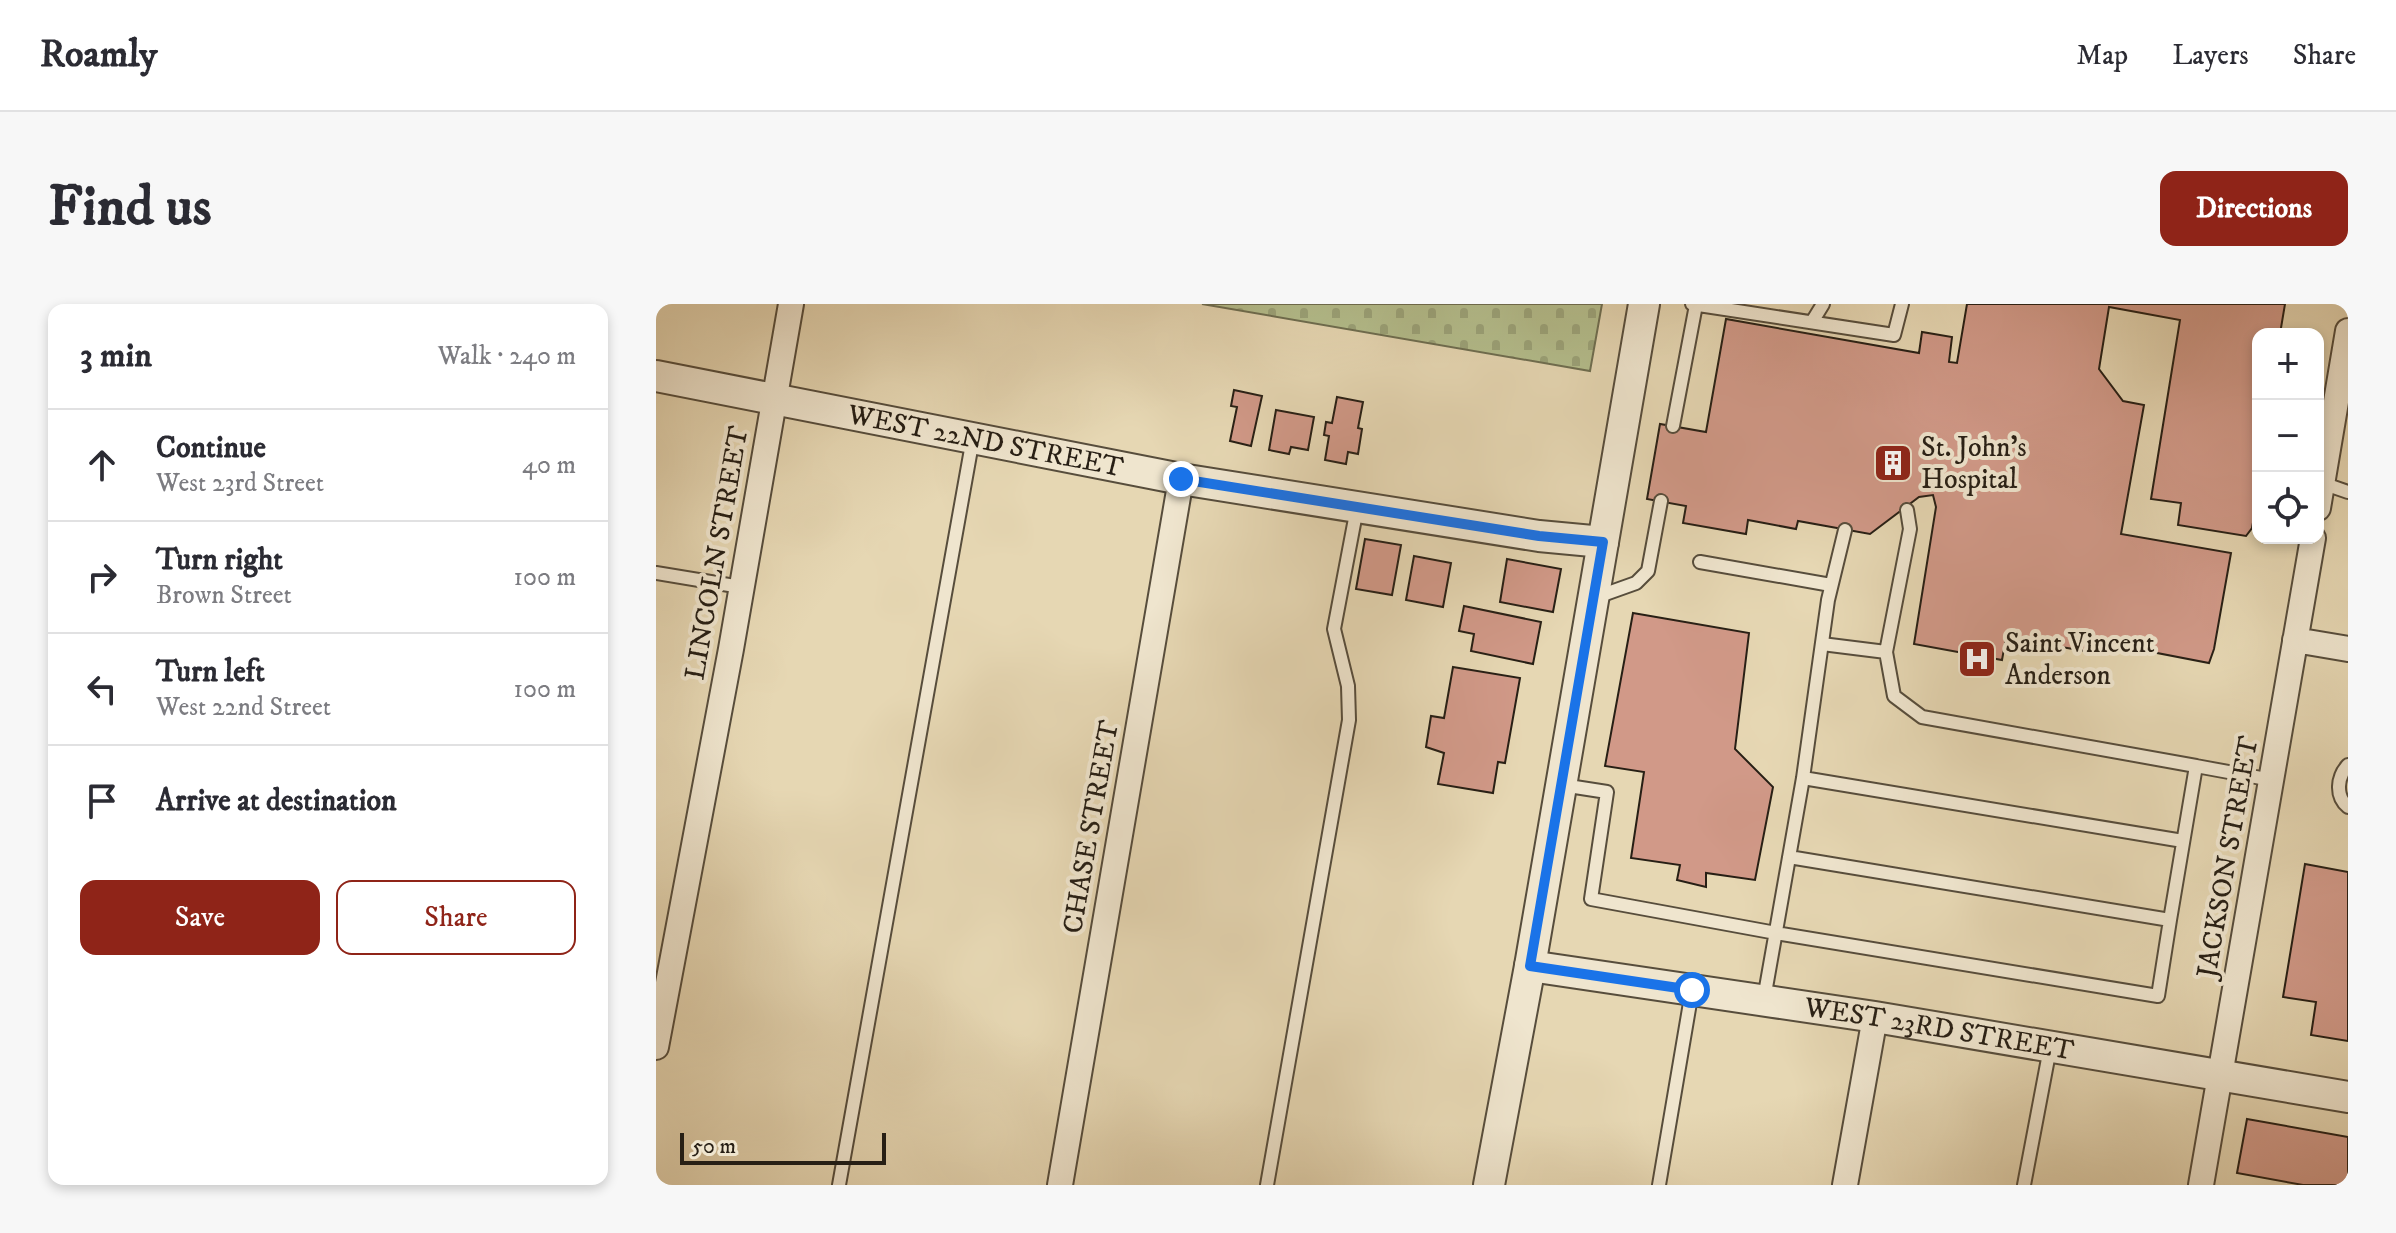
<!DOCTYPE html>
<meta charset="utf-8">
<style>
body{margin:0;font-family:"IM FELL DW Pica",serif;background:#f7f7f7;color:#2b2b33}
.controls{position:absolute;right:24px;top:24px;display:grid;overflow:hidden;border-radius:16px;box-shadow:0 4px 12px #0003}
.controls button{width:72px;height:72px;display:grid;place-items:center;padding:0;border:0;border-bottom:2px solid #e1e1e2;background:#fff;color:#2b2b33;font:40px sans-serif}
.scale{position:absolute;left:24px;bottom:20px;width:206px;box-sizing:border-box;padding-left:8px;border:4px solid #271f15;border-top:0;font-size:22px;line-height:28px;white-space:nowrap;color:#271f15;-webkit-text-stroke:6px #efe5ce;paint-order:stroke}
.stop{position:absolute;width:24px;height:24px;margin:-18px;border:6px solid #1a73e8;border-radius:50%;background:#fff}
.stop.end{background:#1a73e8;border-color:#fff;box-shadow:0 2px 8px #0008}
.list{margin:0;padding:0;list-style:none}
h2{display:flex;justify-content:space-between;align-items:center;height:104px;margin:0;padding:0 32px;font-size:34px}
h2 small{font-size:26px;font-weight:400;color:#7c7c81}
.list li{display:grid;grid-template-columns:52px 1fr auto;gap:24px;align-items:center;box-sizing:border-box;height:112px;padding:0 32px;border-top:2px solid #e1e1e2}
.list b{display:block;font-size:30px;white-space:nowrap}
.list p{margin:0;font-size:26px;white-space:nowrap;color:#7c7c81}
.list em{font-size:26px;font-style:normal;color:#7c7c81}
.actions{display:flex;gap:16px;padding:24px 32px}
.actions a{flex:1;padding:18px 0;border:2px solid #8f2418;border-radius:16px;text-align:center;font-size:28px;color:#8f2418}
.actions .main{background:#8f2418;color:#fff}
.icon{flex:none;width:44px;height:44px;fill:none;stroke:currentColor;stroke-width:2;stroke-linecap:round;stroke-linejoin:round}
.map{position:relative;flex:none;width:1692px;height:881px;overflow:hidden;border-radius:16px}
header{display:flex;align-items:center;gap:48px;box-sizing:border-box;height:112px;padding:0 40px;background:#fff;border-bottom:2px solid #e1e1e2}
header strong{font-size:38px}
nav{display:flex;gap:44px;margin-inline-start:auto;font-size:28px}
.intro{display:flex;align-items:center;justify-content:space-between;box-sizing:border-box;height:192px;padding:0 48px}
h1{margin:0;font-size:56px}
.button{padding:20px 36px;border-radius:16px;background:#8f2418;color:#fff;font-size:28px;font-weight:700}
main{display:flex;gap:48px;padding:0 48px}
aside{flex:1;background:#fff;border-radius:16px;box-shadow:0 4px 12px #0003}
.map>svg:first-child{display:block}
</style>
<header>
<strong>Roamly</strong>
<nav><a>Map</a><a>Layers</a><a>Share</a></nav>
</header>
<div class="intro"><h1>Find us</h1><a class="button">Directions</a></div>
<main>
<aside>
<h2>3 min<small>Walk · 240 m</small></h2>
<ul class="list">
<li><svg class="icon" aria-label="ahead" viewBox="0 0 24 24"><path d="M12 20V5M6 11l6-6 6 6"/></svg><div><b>Continue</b><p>West 23rd Street</p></div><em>40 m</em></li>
<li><svg class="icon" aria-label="right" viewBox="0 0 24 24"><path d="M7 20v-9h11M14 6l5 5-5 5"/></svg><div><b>Turn right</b><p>Brown Street</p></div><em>100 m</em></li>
<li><svg class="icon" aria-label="left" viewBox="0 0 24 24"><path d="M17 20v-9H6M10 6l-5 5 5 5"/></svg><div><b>Turn left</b><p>West 22nd Street</p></div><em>100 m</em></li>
<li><svg class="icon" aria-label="arrive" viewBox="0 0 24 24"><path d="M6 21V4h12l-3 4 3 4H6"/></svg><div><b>Arrive at destination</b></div></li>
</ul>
<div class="actions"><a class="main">Save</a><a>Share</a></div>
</aside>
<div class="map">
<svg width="1692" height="881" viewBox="0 0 1692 881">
<defs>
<pattern id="cemetery-stones" width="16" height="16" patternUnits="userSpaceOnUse" patternTransform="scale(2)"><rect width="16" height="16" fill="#b4be8d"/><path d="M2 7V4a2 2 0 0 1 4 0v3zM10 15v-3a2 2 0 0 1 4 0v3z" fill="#9ba379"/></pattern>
</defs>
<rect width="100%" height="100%" fill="#e6d7b3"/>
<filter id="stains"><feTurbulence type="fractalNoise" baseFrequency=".0025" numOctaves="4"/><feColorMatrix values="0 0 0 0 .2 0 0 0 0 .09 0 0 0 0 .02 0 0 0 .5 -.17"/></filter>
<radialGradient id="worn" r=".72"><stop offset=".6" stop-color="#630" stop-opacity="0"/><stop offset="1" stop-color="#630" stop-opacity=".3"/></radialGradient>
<path fill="url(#cemetery-stones)" stroke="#6e6e51" stroke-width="2" d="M546,0h400l-12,67z"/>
<path fill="#d19988" stroke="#271f15" stroke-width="2" d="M1311,0h318l-5,30h-22v161l-6,33 -6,8 -68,-11 3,-22 -30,-4 29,-179 -71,-13 -10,62 24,32 21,4 -23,129 110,19 -17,96 -5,14 -109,-21 -2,11 -92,-15 -4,22 -88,-16 22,-137 -3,-12 -14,2 -49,37 -72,-13 -2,8 -48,-9 -2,14 -63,-11 3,-17 -39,-7 13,-75 46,8 20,-113 193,34 3,-21 30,5 -3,25 8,1z
M578,86l28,6 -11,50 -21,-5 7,-34 -6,-1z
M681,93l26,5 -5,26 4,1 -4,25 -10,-2 -2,12 -21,-4 4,-24 -5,-1 2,-13 6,1z
M620,106l38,7 -6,33 -17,-3 -2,7 -20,-4z
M709,235l36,6 -9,50 -36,-6z
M758,252l37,7 -8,44 -37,-7z
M851,255l54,10 -8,43 -53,-10z
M808,302l77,16 -8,42 -62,-13 3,-17 -15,-3z
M977,309l116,20 -14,116 38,38 -18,93 -49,-7v14l-29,-7 3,-15 -49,-7 13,-86 -39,-6z
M797,363l67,11 -15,85 -7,-1 -5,31 -55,-9 6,-31 -18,-6 5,-31 13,2z
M1649,560l43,8v169l-37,-6 5,-33 -33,-5z
M1591,815l101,18v48h-45l-66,-12z"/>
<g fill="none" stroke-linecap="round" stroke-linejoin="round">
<defs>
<path id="service" d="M1036,0l202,31 8,-31
M1156,18l11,-18
M1017,122l23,-121
M1666,179l26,9
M1044,258l131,23
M0,269l85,14
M938,294l42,-15 12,-12 13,-70
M1166,340l64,8 8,44 28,21 274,49
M1230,348l24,-123 -3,-19
M1692,461c-11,12 -13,31 0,42
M1147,474l380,63
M906,481l45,7 -16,107 185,34 382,63 12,-76 -381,-63
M1514,616l26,-154 76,14
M1108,695l39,-221 25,-178 17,-70
M183,881l134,-747
M611,881l82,-465 -1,-34 -14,-57 23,-121
M1003,881l33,-194
M1368,881l26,-137"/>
<path id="minor" d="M1662,204l30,-177
M1639,336l53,9
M0,743l75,-398 60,-345
M404,881l121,-706
M1189,881l30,-168
M1545,881l112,-647"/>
<g id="tertiary">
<path id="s1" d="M0,72l525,103 358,57 64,6"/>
<path id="s2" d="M874,662l345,51 473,80"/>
<path d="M833,881l41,-219 114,-662"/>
</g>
</defs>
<use href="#service" stroke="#574d3c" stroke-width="16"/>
<use href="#minor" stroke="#574d3c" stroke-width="28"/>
<use href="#tertiary" stroke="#574d3c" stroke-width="34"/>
<use href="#service" stroke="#efe5ce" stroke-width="12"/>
<use href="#minor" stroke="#efe5ce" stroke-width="24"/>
<use href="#tertiary" stroke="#efe5ce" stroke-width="30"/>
</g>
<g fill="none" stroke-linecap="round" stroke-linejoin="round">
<path stroke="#1a73e8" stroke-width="10" d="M525,175l358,57 64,6 -73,424 162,24"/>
</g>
<defs>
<symbol id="building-square" viewBox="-11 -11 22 22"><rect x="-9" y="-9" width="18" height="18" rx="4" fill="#8f2418" stroke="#efe5ce"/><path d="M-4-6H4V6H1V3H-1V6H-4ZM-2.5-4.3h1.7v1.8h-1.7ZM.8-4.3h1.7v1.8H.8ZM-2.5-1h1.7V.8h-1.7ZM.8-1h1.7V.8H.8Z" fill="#fff"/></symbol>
<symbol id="hospital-square" viewBox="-11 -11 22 22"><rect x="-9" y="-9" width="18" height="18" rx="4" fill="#8f2418" stroke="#efe5ce"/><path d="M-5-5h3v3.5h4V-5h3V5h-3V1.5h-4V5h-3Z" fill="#fff"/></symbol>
</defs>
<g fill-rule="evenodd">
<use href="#building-square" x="1215" y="137" width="44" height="44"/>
<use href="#hospital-square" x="1299" y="333" width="44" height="44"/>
</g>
<g text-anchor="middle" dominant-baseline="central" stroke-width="8" stroke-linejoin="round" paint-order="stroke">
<g font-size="28" fill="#271f15" stroke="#efe5ce">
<text stroke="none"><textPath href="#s1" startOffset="336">WEST 22ND STREET</textPath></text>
<text transform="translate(61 249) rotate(-80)">LINCOLN STREET</text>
<text transform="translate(435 523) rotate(-80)">CHASE STREET</text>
<text transform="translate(1572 553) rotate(-80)">JACKSON STREET</text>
<text stroke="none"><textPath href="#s2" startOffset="414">WEST 23RD STREET</textPath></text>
</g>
<g font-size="28" fill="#271f15" stroke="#efe5ce" text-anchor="start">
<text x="1265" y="143">St. John's<tspan x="1265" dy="32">Hospital</tspan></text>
<text x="1349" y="339">Saint Vincent<tspan x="1349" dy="32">Anderson</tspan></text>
</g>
</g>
<rect width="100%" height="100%" filter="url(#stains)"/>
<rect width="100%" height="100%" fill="url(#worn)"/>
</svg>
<div class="controls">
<button>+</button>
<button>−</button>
<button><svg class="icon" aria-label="locate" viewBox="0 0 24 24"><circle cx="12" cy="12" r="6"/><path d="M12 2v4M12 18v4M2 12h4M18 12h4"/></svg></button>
</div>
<div class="scale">50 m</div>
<div class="stop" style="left:1036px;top:686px"></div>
<div class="stop end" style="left:525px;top:175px"></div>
</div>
</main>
